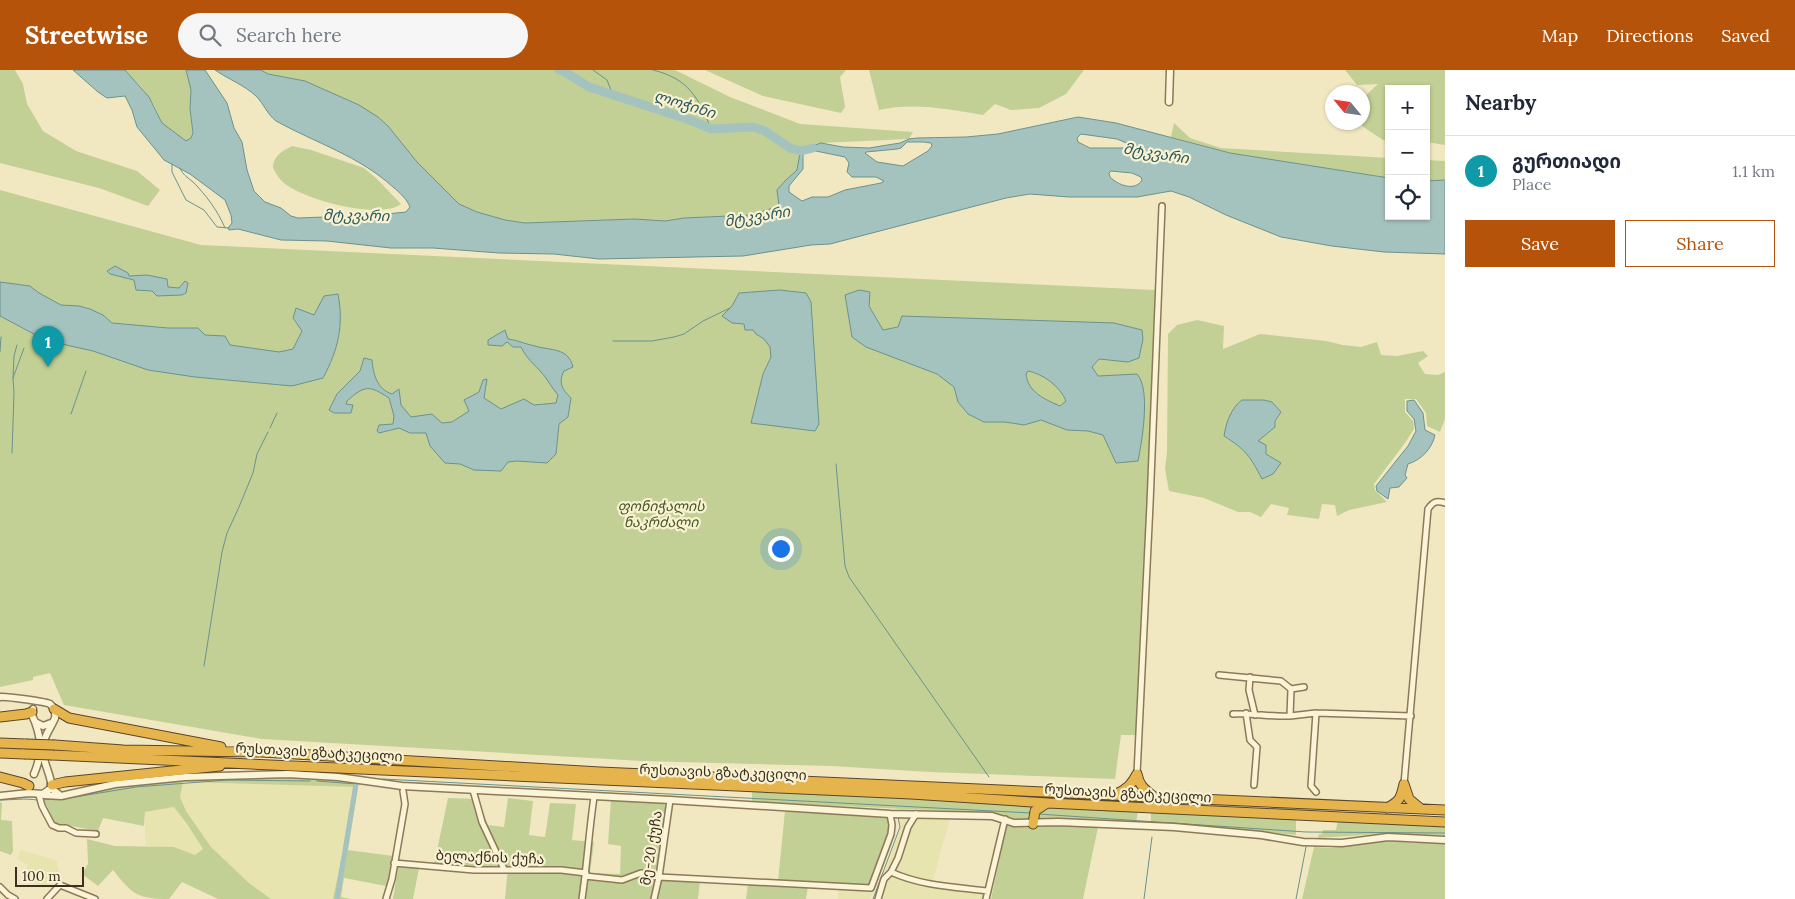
<!DOCTYPE html>
<meta charset="utf-8">
<style>
body{margin:0;font-family:Lora,"Noto Sans Georgian",serif;background:#f6f6f7;color:#1f2937}
.controls{position:absolute;right:15px;top:15px;display:grid;overflow:hidden;border-radius:0px;box-shadow:0 1px 4px #0004}
.controls button{width:45px;height:45px;display:grid;place-items:center;padding:0;border:0;border-bottom:1px solid #e0e1e3;background:#fff;color:#1f2937;font:25px sans-serif}
.compass{position:absolute;left:1325px;top:15px;width:45px;height:45px;border-radius:50%;background:#fff;box-shadow:0 1px 4px #0004;rotate:299deg}
.scale{position:absolute;left:15px;bottom:12px;width:69px;box-sizing:border-box;padding-left:5px;border:2px solid #3b2f1d;border-top:0;font-size:14px;line-height:18px;white-space:nowrap;color:#3b2f1d;-webkit-text-stroke:4px #f8f1d2;paint-order:stroke}
.you{position:absolute;left:780px;top:478px;width:18px;height:18px;margin:-12px;border:4px solid #fff;border-radius:50%;background:#1a73e8;box-shadow:0 0 0 8px #1a73e833}
.badge{display:grid;place-items:center;width:32px;height:32px;border-radius:50%;background:#b45309;color:#fff;font-size:16px;font-weight:700}
.pin{position:absolute;translate:-50% -41px;filter:drop-shadow(0 1px 2px #0008)}
.pin::after{content:'';position:absolute;top:26px;width:18px;height:15px;background:inherit;clip-path:polygon(0 0,100% 0,50% 100%)}
.list{margin:0;padding:0;list-style:none}
h2{display:flex;justify-content:space-between;align-items:center;height:65px;margin:0;padding:0 20px;font-size:21px}
h2 small{font-size:16px;font-weight:400;color:#747a83}
.list li{display:grid;grid-template-columns:32px 1fr auto;gap:15px;align-items:center;box-sizing:border-box;height:70px;padding:0 20px;border-top:1px solid #e0e1e3}
.list b{display:block;font-size:19px;white-space:nowrap}
.list p{margin:0;font-size:16px;white-space:nowrap;color:#747a83}
.list em{font-size:16px;font-style:normal;color:#747a83}
.actions{display:flex;gap:10px;padding:15px 20px}
.actions a{flex:1;padding:11px 0;border:1px solid #b45309;border-radius:0px;text-align:center;font-size:18px;color:#b45309}
.actions .main{background:#b45309;color:#fff}
.icon{flex:none;width:28px;height:28px;fill:none;stroke:currentColor;stroke-width:2;stroke-linecap:round;stroke-linejoin:round}
.map{position:relative;flex:none;width:1445px;height:829px;overflow:hidden}
header{display:flex;align-items:center;gap:30px;box-sizing:border-box;height:70px;padding:0 25px;background:#b45309;color:#fff}
header strong{font-size:24px}
nav{display:flex;gap:28px;margin-inline-start:auto;font-size:18px}
.search{width:350px;height:45px;background:#f6f6f7;display:flex;align-items:center;gap:12px;box-sizing:border-box;padding:0 18px;border-radius:28px;color:#747a83;font-size:19px}
main{display:flex}
aside{flex:1;background:#fff}
.map>svg:first-child{display:block}
</style>
<header>
<strong>Streetwise</strong>
<div class="search"><svg class="icon" aria-label="search" viewBox="0 0 24 24"><circle cx="10" cy="10" r="6"/><path d="M15 15l6 6"/></svg>Search here</div>
<nav><a>Map</a><a>Directions</a><a>Saved</a></nav>
</header>
<main>
<div class="map">
<svg width="1445" height="829" viewBox="0 0 1445 829">
<rect width="100%" height="100%" fill="#f1e8c2"/>
<path fill="#e7e4af" d="M183,712l174,5 -24,112h-62l-22,-16 -38,-36 -25,-36 -6,-14z
M174,737l13,17 16,26 -8,5 -21,-8h-17l-12,-2v-33z
M899,745l51,3 -17,63 55,7 -3,11h-110l26,-72z
M21,780l35,10 3,11 -6,11 -8,6 -21,-13 4,-10 -11,-6z
M839,818l35,1 -4,10h-32z"/>
<path fill="#c2d095" d="M0,0h15l8,14 4,20 16,27 33,20 61,20 23,19 -12,16 -49,-18 -99,-25z
M125,0h61l5,15 -1,24 3,25 -2,4 -3,3 -4,-1 -22,-17 -7,-16 -13,-19z
M261,0h414l55,27 70,27 113,8 -4,7 -88,4 -15,3 -6,7 -3,17c-11,13 -20,16 -18,36l-28,9 -67,3 -19,3 -31,-2 -109,4 -20,-3 -28,-8 -18,-8 -42,-42 -29,-36 -29,-21 -54,-24 -37,-7z
M705,0h141l-6,7 5,30 -4,6 -78,-17z
M869,0h215l-18,24 -27,14 -28,2 -16,-6 -12,11c-34,-6 -70,-13 -104,-5z
M1345,0h100v75l-19,-3v-53h-37v51h-6l-21,-14 1,-28 15,-14 -21,1z
M1174,53l16,15 31,10 168,10v20l-159,-25 -59,-16z
M292,76l19,4 53,18 13,11 24,25c-21,16 -97,-4 -117,-21 -5,-4 -8,-10 -11,-15 0,-12 9,-17 19,-22z
M1426,90l19,1v19l-19,1z
M0,120l201,55 954,45 -4,156 -15,289h-15l-6,44 -185,-7 -99,-6 -189,-5 -380,-22 -198,-34 -14,-32 -17,4v3l-33,7z
M1197,250l27,6 -1,23 37,-15 66,7 17,4 18,2 16,-5 4,13 16,1 26,-5 5,5 -10,7 7,11 13,1 7,-3v47l-5,13 -13,-6 -1,-13 -10,-14h-11v13l8,9 1,8 -9,14 -31,41 1,6 12,12 -38,8 -12,6 -2,-11 -13,-1 -3,15 -32,-4 2,-7 -18,-4 -10,13 -11,-5h-12l-34,-14 -35,-7 -4,-22 2,-17 1,-118 9,-9z
M285,706l74,6 -11,68 45,6 -7,43h-2l2,-13 -42,-8 -3,19 10,2h-18l23,-112 -173,-5 -3,15 6,14 25,36 38,36 22,16h-53l-36,-17 -13,17c-32,0 -37,-5 -56,-29l-15,16 -16,-12 6,-10 -1,-25 28,7 59,1 21,8 8,-6 -16,-25 -13,-17 -29,5 -1,14 -41,-8 -5,13 -43,-8 -12,-25 56,-9 115,-11z
M752,721l152,5 392,23v16l-145,-12v-10l-13,-1 -2,10 -86,-4 -29,2 -28,-7 -241,-11z
M448,728l30,1 10,26 16,2 4,-29 25,3 -4,34 16,2 5,-34 26,1 -4,36 22,2 -4,31 30,1 1,-28 -13,-2 3,-45 52,2 3,6 -8,73 -5,19h-148l3,-32 -74,-2z
M0,732l2,1 -1,17 11,1 1,30 -2,4 -11,-4z
M785,741l104,6 1,14 -17,51 -6,5 -89,-6z
M1338,749l107,6v11l-66,-2 -61,4 1,-4h3l1,-4h13z
M1007,753l7,4 44,-3 40,3 -15,72h-92z
M1435,770l10,1v58h-143l12,-52 17,1 55,-7 28,2z
M398,797l21,1 -6,31h-20z
M660,809l40,2 -2,18h-42z
M748,814l60,2 -2,13h-60z"/>
<path fill="#a5c3be" stroke="#6b928d" fill-rule="evenodd" d="M73,0h52l24,27 13,26 24,18 5,-3 2,-5 -3,-24 1,-19 -5,-20h19l22,33 7,25 8,14 5,28 7,21 11,11 16,6 10,8 7,2 79,-3 29,-3 4,-5c-3,-8 -11,-15 -17,-20 -34,-31 -77,-44 -117,-66 -9,-7 -12,-17 -20,-25 -12,-11 -28,-17 -41,-26h46l7,4 37,7 54,24 19,12 10,9 29,36 42,42 18,8 28,8 20,3 109,-4 31,2 19,-3 67,-3 28,-9 -2,-16 8,-9 12,-11 3,-17 3,-4 18,-6 22,4 26,1 31,-5 9,-4 8,-1 49,-1 32,-3 80,-17 38,6 114,30 159,25v38h37v-35l19,-1v74l-61,-2 -52,-6 -51,-9 -55,-22 -37,-18 -18,-6 -34,6h-68l-39,-3 -24,4 -176,46 -19,1 -68,11 -144,3 -45,-5 -55,-1 -66,-5h-42l-64,-7 -46,-1 -43,-11 -9,1 -1,-2 4,-5 -1,-8 -6,-15 -35,-26 -26,-14 -4,-5 -23,-28 -5,-17 -7,-14 -18,2 -9,-6zM1081,64l36,5 14,6 -6,3h-35l-12,-6 -1,-4zM907,72h17l7,1 1,3 -4,5 -25,15 -26,-4 -12,-9 1,-1 31,-3 4,-1zM811,80l34,7 4,6 -2,9 5,5h24l8,4 -3,2 -36,7 -17,7h-16l-10,4 -13,-9v-6l14,-17v-16zM1111,101l21,2 9,4 1,3c-7,12 -24,5 -32,-3l-1,-4z
M115,196l13,7 1,3 18,-1 20,4 1,8 11,1 6,-7 3,2 -2,10 -4,2 -25,1 -5,-5 -16,-1 -2,-10 -24,-6 -3,-3z
M0,212l30,4 9,7 22,12 18,1 11,3 13,6 9,8 56,5h30l7,7 20,1 5,9 49,7 14,-3 9,-18 -9,-13 3,-10 18,7 10,-19 14,-2c6,32 0,56 -15,84l-31,8 -97,-9 -47,-7 -55,-19 -27,-6 -32,-11 -34,-18z
M780,220l26,3 5,9 8,122 -4,7 -64,-8 12,-49 8,-17 -1,-10 -6,-8 -8,-5 -3,-4h-8l-1,-6 -12,-1 -10,-7 10,-10 7,-13z
M859,220l11,2 -1,14 14,24 15,-3 4,-11 212,7 28,7 1,9 -4,19 -11,4 -29,-3 -7,8 6,9 39,-2c14,15 5,67 1,87l-22,2 -13,-28 -15,-4 -21,-1 -26,-10 -17,5 -19,-3h-21l-16,-8 -10,-12 -4,-15 -17,-13 -71,-27 -14,-10 -7,-42zM1028,301c15,3 32,15 38,30l-6,5c-16,-7 -32,-14 -34,-32z
M505,260l3,9c9,1 17,5 27,7 16,5 33,1 38,21l-9,4c-6,12 -2,18 7,27l-3,19 -9,7 -3,30 -9,9 -30,-2 -9,1 -7,9 -27,-1 -14,-6 -15,-1 -15,-17 -4,-13h-16l-11,-5 -20,5 -2,-2 2,-6 14,-1 1,-8 -5,-18c-20,-13 -24,-13 -42,3l-1,3 7,1 -2,8h-17l-5,-3 8,-16 23,-23 4,-13 8,2c1,14 5,29 20,34l7,-5 2,16 10,12 21,-3 10,9 10,-1 17,-11 -5,-11 15,-8 4,-12 4,-1 -3,19 17,11 23,-10 10,6 22,-2 2,-8c-7,-8 -11,-17 -17,-23 -8,-9 -14,-13 -20,-25h-8l-6,-5 -5,4 -14,-1v-5z
M1242,330h22l8,2 9,10 -6,9v6l-17,14 8,4v9l15,9 -8,11 -11,5c-12,-23 -16,-29 -38,-43 2,-13 7,-28 18,-36z
M1414,330l9,13 2,17 10,5c-3,14 -14,25 -27,29l-3,11 2,3 -8,9 -9,1 -2,11 -11,-8 -1,-5 32,-40 8,-15 -2,-12 -7,-8v-10z"/>
<g fill="none" stroke-linecap="round" stroke-linejoin="round">
<path stroke="#6b928d" stroke-width="1" d="M593,0l14,10 6,15
M653,0c36,9 45,27 58,59
M172,94v8l14,28 18,10 13,17 12,1
M180,98c3,7 7,9 13,14 13,13 25,29 32,46
M613,271h39l22,-4 10,-3 19,-13 27,-13
M0,282l1,-15
M13,308l1,-22 3,-11
M71,344l15,-43
M270,358l7,-15
M12,383l2,-61 -1,-14 11,-30
M836,394l9,102 4,11 140,200
M204,596l18,-114 5,-19 12,-26 14,-34 4,-19 11,-22
M383,709l648,34
M317,711l39,3
M45,729h7
M63,729l73,-12 91,-7 83,1
M0,730c13,0 25,-2 37,0
M1038,744l268,18 139,1
M873,829l27,-72 -2,-10
M1144,829l8,-62
M1296,829l10,-52"/>
<path stroke="#a5c3be" stroke-width="5" d="M337,829l19,-115"/>
<path stroke="#a5c3be" stroke-width="9" d="M559,0l4,1 26,16 101,33 21,9 42,-2 12,4 25,17 11,3 12,-3"/>
<defs>
<path id="minor" d="M1219,605l62,6 10,8
M1250,607l-1,13 6,25
M1304,617l-13,2 -1,27 26,-3 95,3
M1246,643l4,27 7,7 -3,38
M1233,644c19,-1 38,3 57,2
M1137,704l13,-270 12,-298
M1404,714l24,-275c5,-7 8,-9 17,-6
M473,720l9,32 22,47
M1316,722l-5,-6 5,-73
M39,725l3,11 10,19 7,3h7l10,5 20,1
M394,793l80,7h87l25,3
M891,802c30,14 65,15 97,19
M585,806l37,4 19,-7 18,4 212,11 20,-54 1,-9 -2,-11
M0,817l8,8 7,4
M47,829l13,-14 35,14
M386,829l6,-20 13,-75 -2,-13
M582,829c5,-34 7,-68 12,-102
M654,829l5,-22 11,-77
M878,829l6,-20 7,-7 7,-14 10,-31 8,-13
M986,829l19,-80"/>
<path id="tertiary" d="M1169,32l1,-32
M0,627c6,-1 47,5 50,7 4,3 6,9 5,14 -5,12 -12,18 -12,33 0,13 10,27 8,37l-8,6 -14,-1 -29,3
M33,639l-1,6 3,7 8,4 8,-3
M34,704c8,-19 8,-33 1,-52
M44,725l17,1 -10,-8
M61,726l54,-12 70,-7 103,-3 50,3 64,9 268,14 220,14 102,2 22,7 44,-1 116,5 87,8 42,7 39,1 46,-6 57,3"/>
<path id="motorway" d="M54,639l15,9 152,29
M0,647l26,-3 6,-2
M0,673l26,1
M55,675l68,5 138,2 339,20 845,38
M0,683l24,1
M52,685l859,39 137,9 397,19
M0,707l23,6 6,3
M1404,714l5,15 12,10
M52,715l13,-3 155,-16
M1116,724c11,-5 16,-10 21,-20 2,11 7,15 16,22
M1387,738c13,-7 14,-10 17,-24
M1033,754l2,-13 12,-8"/>
</defs>
<use href="#minor" stroke="#8c7958" stroke-width="8"/>
<use href="#tertiary" stroke="#8c7958" stroke-width="9"/>
<use href="#motorway" stroke="#5a462c" stroke-width="11"/>
<use href="#minor" stroke="#fbf4d6" stroke-width="5"/>
<use href="#tertiary" stroke="#fbf4d6" stroke-width="6"/>
<use href="#motorway" stroke="#e6b44d" stroke-width="9"/>
<defs>
<path id="motorway-bridge" d="M26,674l29,1
M24,684l28,1"/>
</defs>
<use href="#motorway-bridge" stroke="#5a462c" stroke-width="11" stroke-linecap="butt"/>
<use href="#motorway-bridge" stroke="#e6b44d" stroke-width="9"/>
</g>
<g text-anchor="middle" dominant-baseline="central" stroke-width="4.5" stroke-linejoin="round" paint-order="stroke">
<g font-size="14" font-style="italic" fill="#455922" stroke="#f8f1d2">
<text x="661" y="436">ფონიჭალის<tspan x="661" dy="16">ნაკრძალი</tspan></text>
</g>
<g font-size="14" fill="#3b2f1d" stroke="#f8f1d2">
<text transform="translate(319 682) rotate(3)">რუსთავის გზატკეცილი</text>
<text transform="translate(723 702) rotate(2)">რუსთავის გზატკეცილი</text>
<text transform="translate(1128 723) rotate(3)">რუსთავის გზატკეცილი</text>
<text transform="translate(651 778) rotate(-81)">მე-20 ქუჩა</text>
<text transform="translate(490 787) rotate(2)">ბელაქნის ქუჩა</text>
</g>
<g font-size="15" font-style="italic" fill="#2b595c" stroke="#f8f1d2">
<text transform="translate(685 34) rotate(17)">ლოჭინი</text>
<text transform="translate(1156 83) rotate(9)">მტკვარი</text>
<text transform="translate(356 145) rotate(1)">მტკვარი</text>
<text transform="translate(757 146) rotate(-9)">მტკვარი</text>
</g>
</g>
</svg>
<div class="controls">
<button>+</button>
<button>−</button>
<button><svg class="icon" aria-label="locate" viewBox="0 0 24 24"><circle cx="12" cy="12" r="6"/><path d="M12 2v4M12 18v4M2 12h4M18 12h4"/></svg></button>
</div>
<svg class="compass" viewBox="-18 -18 36 36"><path d="M0-13l5 13h-10z" fill="#e53935"/><path d="M0 13l5-13h-10z" fill="#747a83"/></svg>
<div class="scale">100 m</div>
<div class="you"></div>
<div class="pin badge" style="left:48px;top:297px;background:#0f9aa8">1</div>
</div>
<aside>
<h2>Nearby<small></small></h2>
<ul class="list">
<li><span class="badge" style="background:#0f9aa8">1</span><div><b>გურთიადი</b><p>Place</p></div><em>1.1 km</em></li>
</ul>
<div class="actions"><a class="main">Save</a><a>Share</a></div>
</aside>
</main>
